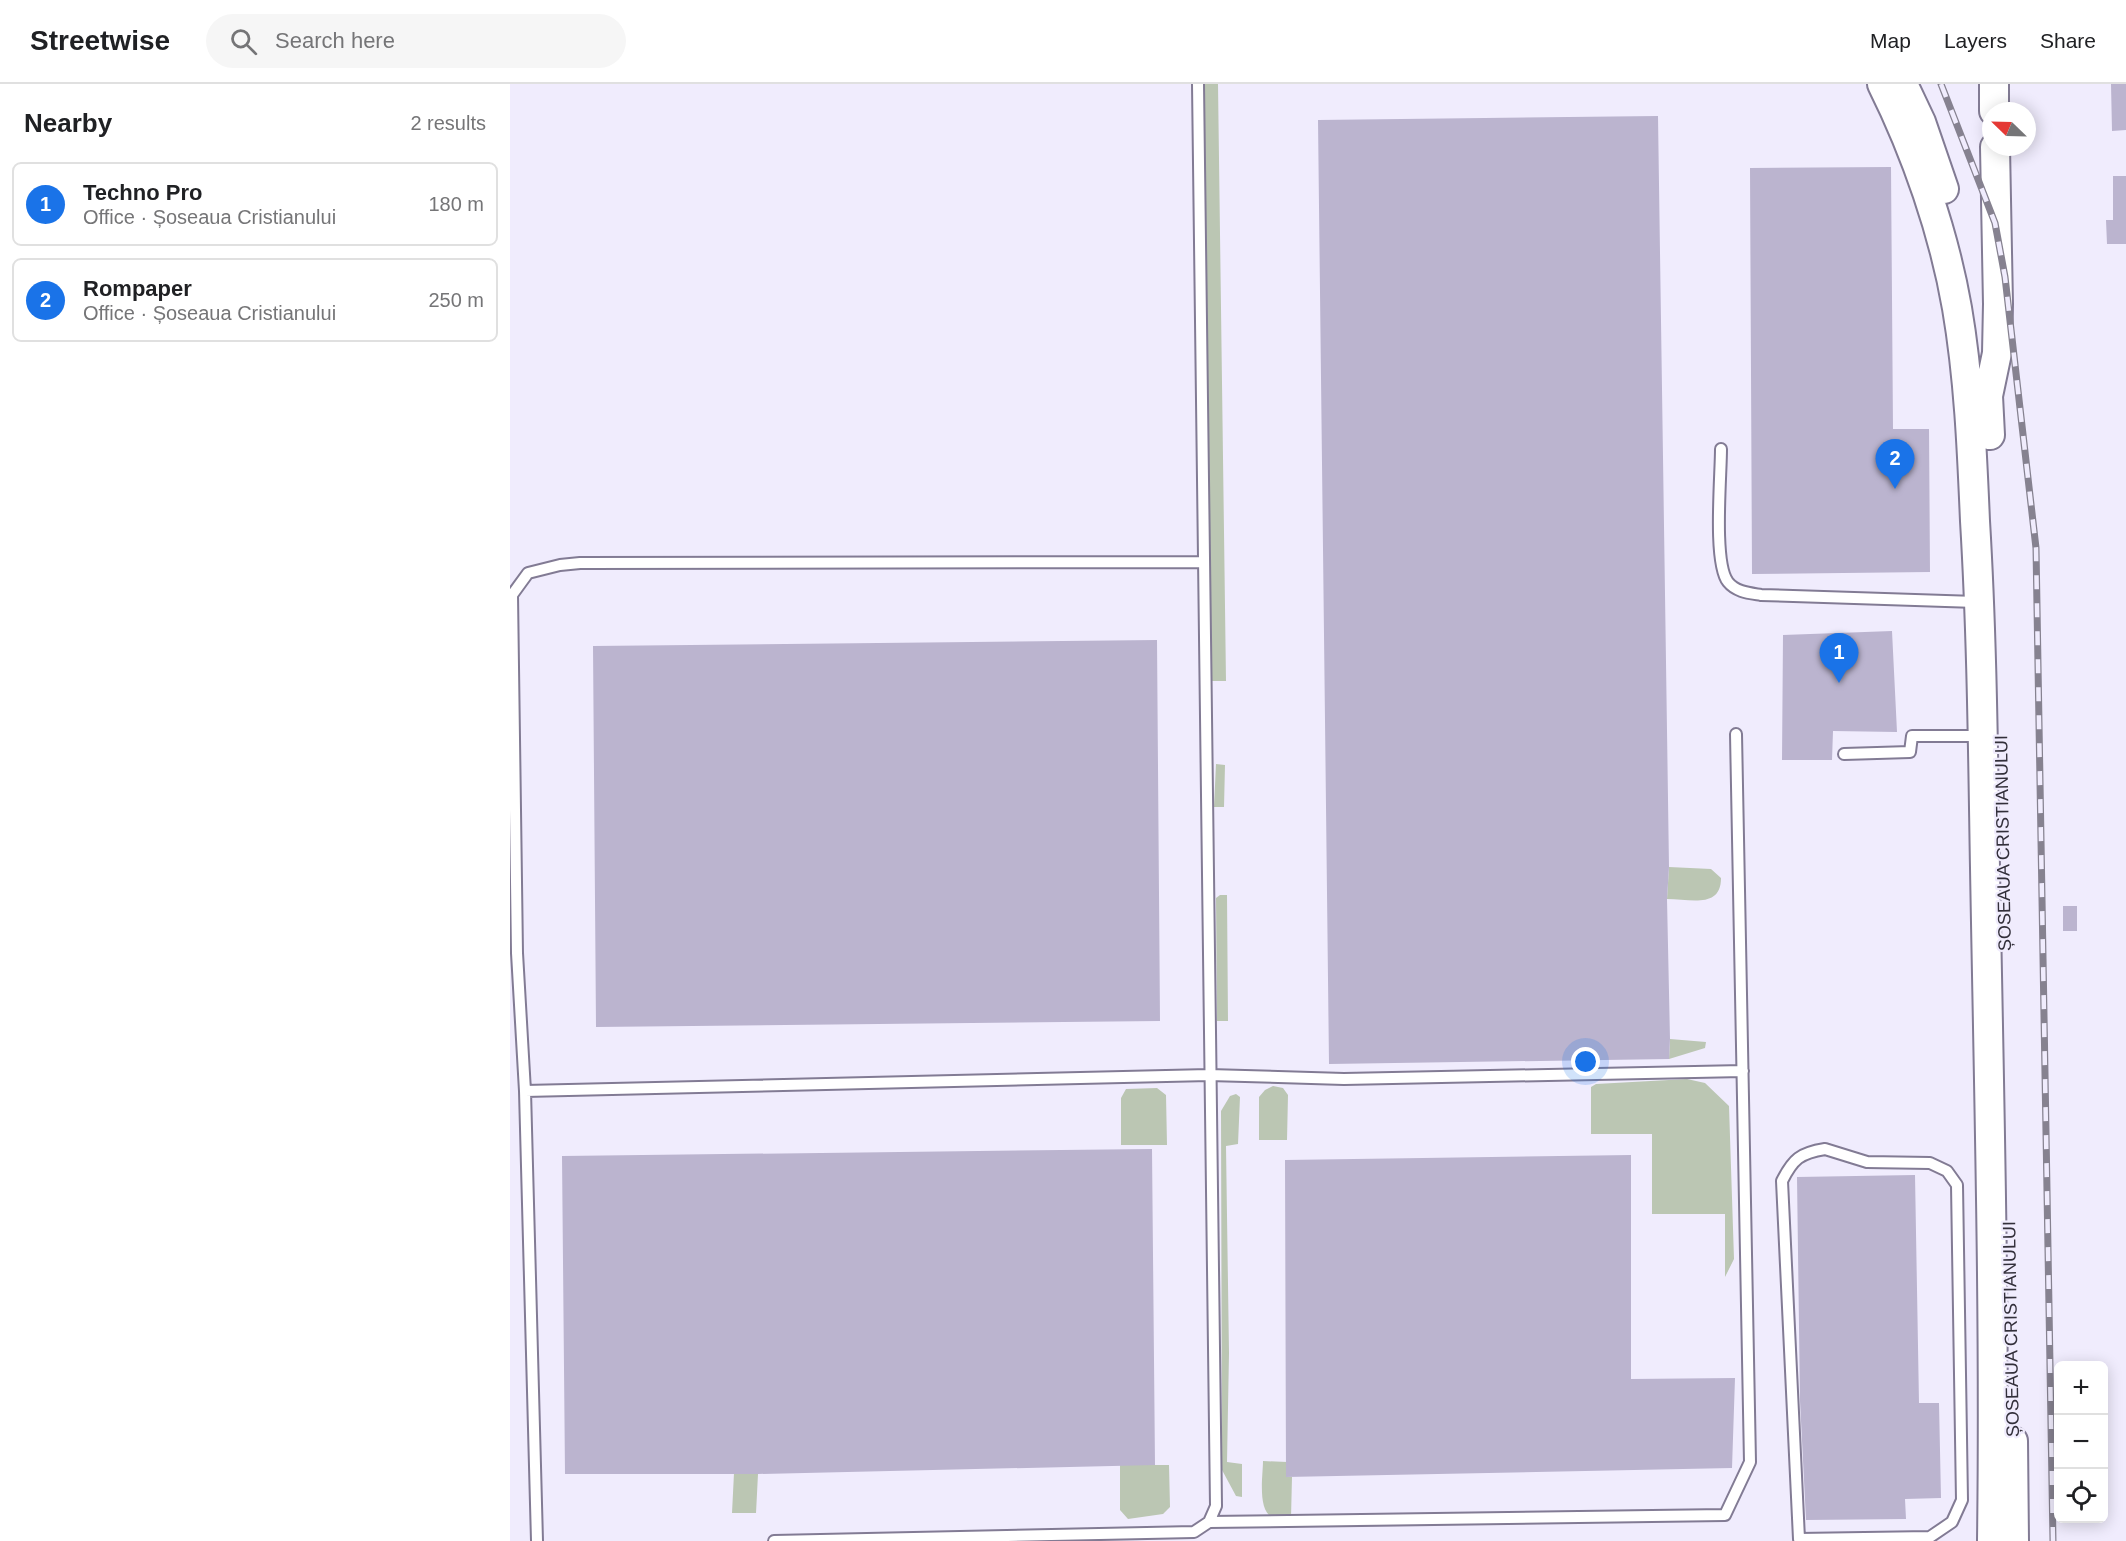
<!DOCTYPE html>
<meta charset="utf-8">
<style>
body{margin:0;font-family:Helvetica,sans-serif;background:#f6f6f6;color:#202124}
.controls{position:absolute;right:18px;bottom:18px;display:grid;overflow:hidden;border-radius:9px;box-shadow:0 3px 15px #0003}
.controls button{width:54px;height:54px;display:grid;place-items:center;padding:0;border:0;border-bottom:2px solid #e0e0e0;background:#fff;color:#202124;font:30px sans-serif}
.compass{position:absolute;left:1472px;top:18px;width:54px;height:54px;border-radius:50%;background:#fff;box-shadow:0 3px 15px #0003;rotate:293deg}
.you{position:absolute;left:1076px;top:978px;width:21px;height:21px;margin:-15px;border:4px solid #fff;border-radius:50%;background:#1a73e8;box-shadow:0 0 0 9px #1a73e833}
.badge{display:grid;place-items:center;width:39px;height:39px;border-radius:50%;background:#1a73e8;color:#fff;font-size:20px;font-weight:700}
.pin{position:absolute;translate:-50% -50px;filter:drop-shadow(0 2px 3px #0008)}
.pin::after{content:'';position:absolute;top:32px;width:21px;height:18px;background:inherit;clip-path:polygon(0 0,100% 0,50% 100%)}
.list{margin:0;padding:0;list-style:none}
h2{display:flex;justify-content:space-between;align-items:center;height:78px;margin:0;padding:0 24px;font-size:26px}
h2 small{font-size:20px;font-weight:400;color:#757577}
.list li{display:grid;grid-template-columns:39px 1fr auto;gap:18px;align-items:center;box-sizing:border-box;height:84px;margin:0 12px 12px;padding:0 12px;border:2px solid #e0e0e0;border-radius:9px}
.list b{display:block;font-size:22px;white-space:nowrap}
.list p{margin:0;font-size:20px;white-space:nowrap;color:#757577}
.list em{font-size:20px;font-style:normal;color:#757577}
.icon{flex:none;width:33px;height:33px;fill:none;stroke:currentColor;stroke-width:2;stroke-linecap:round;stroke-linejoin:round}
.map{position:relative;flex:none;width:1616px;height:1457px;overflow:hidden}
header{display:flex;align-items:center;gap:36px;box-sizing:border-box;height:84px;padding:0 30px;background:#fff;border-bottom:2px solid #e0e0e0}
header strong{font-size:28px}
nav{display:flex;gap:33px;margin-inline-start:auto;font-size:21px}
.search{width:420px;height:54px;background:#f6f6f6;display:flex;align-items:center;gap:15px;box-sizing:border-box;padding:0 21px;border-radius:33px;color:#757577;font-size:22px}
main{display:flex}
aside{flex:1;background:#fff}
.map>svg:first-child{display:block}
</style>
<header>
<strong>Streetwise</strong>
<div class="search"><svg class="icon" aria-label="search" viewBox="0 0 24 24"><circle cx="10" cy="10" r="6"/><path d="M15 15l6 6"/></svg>Search here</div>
<nav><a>Map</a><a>Layers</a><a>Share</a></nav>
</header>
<main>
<aside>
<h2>Nearby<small>2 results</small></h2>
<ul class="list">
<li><span class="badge">1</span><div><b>Techno Pro</b><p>Office · Șoseaua Cristianului</p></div><em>180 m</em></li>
<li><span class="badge">2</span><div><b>Rompaper</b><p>Office · Șoseaua Cristianului</p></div><em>250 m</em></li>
</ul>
</aside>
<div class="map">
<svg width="1616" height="1457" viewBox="0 0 1616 1457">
<rect width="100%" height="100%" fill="#f0ecfd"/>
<path fill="#bbc6b3" d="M691,0h17l8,597h-16z
M706,680l9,1 -1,42h-10z
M1159,783l42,2 10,9c0,31 -31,21 -54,21z
M710,811h7l1,126h-11l-1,-123z
M1160,955l36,3 -1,6 -36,11z
M1177,995l18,4 24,23 5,153 -9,18v-63h-73v-80h-61v-47l5,-3z
M763,1002l10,2 5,7 -1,45h-28v-43l6,-7z
M647,1004l9,7 1,50h-46v-47l5,-9z
M726,1010l4,3 -2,47 -12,2 3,207 -2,109 15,2v33l-6,-1 -14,-26 -1,-359 9,-15z
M753,1377l24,1 -1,15h6l-1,41c-4,0 -10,1 -14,1 -21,-3 -14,-42 -14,-58z
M610,1381h49l1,42 -7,7 -35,5 -8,-9z
M224,1389l24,1 -2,39h-24z"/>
<path fill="#bbb4cf" d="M1601,0h15v46l-14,1z
M1148,32l11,751 -2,32 3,140 -1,20 -340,5 -11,-944z
M1381,83l2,262h36l1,143 -178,2 -2,-406z
M1603,92h13v68h-19l-1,-24h7z
M1382,547l5,101 -64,-1 -1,29h-50l1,-125z
M647,556l3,381 -564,6 -3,-381z
M1553,822h14v25h-14z
M642,1065l3,316 -397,9h-193l-3,-318z
M1121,1071v224l104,-1 -3,90 -446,9 -1,-317z
M1405,1091l4,228h20l2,95 -36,1 1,20 -100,1 -6,-119 -3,-224z"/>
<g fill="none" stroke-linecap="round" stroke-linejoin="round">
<defs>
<path id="lane" d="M1211,365c0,28 -8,114 7,133 8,10 21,11 33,13l215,7
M1334,670l66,-2 2,-16h70
M15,1007l-8,-138 -5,-358 16,-22 32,-8 20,-2 624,-1
M1315,1065l42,13 63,1 17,8 10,14 5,315 -10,22 -22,15 -131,2 -17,-358c11,-22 18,-28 43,-32z
M699,1438l516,-7 25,-53 -14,-728
M27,1457l-12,-450 684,-16 135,4 399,-8
M264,1457l420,-9 15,-10 7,-16 -18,-1422"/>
<path id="secondary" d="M1372,0c34,68 62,149 75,224 12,70 15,142 18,213 7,116 8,232 10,347 4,225 10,449 7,673
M1393,0l18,38 23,67
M1484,0v27
M1480,351l-2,-39 9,-43 1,-49 -3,-157
M1503,1357l1,100"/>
</defs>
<use href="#lane" stroke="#827b94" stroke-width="14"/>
<use href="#secondary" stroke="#827b94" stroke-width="32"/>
<use href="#lane" stroke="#fff" stroke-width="10"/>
<use href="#secondary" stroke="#fff" stroke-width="28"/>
<defs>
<path id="rail" d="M1431,0l54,139 10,54 31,271 17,993"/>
</defs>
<use href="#rail" stroke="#868290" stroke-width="7"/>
<use href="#rail" stroke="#f0ecfd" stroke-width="4.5" stroke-dasharray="14" stroke-linecap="butt"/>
</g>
<g text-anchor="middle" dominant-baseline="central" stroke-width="4.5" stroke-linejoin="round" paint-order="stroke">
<g font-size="18" fill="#322f3a" stroke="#f0ecfd">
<text transform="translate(1493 759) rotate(-91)">ȘOSEAUA CRISTIANULUI</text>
<text transform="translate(1501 1245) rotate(-91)">ȘOSEAUA CRISTIANULUI</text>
</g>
</g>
</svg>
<div class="controls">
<button>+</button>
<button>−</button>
<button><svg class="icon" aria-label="locate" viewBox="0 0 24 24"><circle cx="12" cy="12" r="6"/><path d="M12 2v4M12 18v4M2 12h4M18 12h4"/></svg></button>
</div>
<svg class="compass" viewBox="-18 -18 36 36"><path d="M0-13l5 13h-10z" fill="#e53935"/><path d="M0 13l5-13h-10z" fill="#757577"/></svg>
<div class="you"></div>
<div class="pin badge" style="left:1329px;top:599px">1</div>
<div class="pin badge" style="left:1385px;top:405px">2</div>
</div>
</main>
